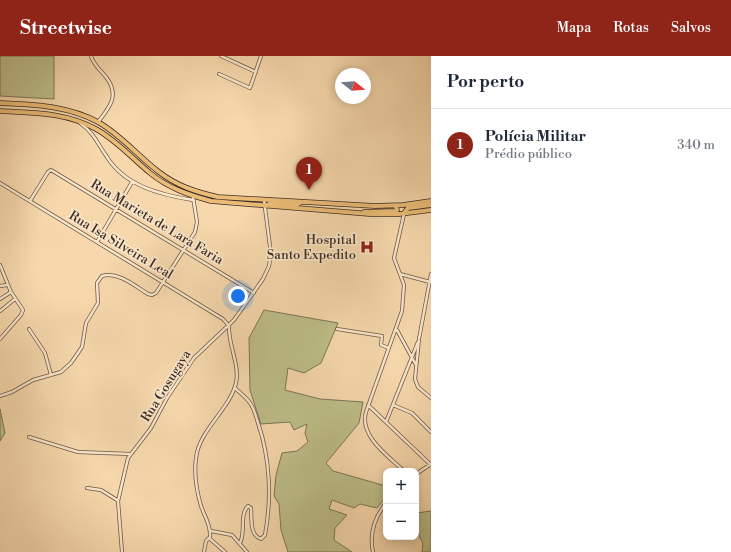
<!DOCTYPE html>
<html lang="pt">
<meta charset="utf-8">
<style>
body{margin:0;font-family:"Libre Bodoni",serif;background:#f2f2f3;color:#1f2937}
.controls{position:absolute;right:12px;bottom:12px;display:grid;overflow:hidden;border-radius:8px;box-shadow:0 2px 10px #0003}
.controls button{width:36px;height:36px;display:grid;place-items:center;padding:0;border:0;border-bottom:1px solid #e0e1e3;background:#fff;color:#1f2937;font:20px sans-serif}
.compass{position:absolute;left:335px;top:12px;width:36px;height:36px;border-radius:50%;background:#fff;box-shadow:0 2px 10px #0003;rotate:107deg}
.you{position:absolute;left:238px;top:240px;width:14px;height:14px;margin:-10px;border:3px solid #fff;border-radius:50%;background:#1a73e8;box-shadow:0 0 0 6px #1a73e833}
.badge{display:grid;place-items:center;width:26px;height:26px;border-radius:50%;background:#8f2418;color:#fff;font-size:13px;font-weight:700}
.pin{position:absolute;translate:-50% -33px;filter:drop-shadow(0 1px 2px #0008)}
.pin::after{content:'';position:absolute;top:21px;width:14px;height:12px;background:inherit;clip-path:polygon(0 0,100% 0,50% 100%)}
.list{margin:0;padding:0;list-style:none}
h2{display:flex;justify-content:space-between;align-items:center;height:52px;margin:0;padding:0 16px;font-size:17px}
h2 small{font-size:13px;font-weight:400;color:#747a83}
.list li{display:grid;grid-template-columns:26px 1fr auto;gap:12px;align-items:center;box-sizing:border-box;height:72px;padding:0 16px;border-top:1px solid #e0e1e3}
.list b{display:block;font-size:15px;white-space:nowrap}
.list p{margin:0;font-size:13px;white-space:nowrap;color:#747a83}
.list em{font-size:13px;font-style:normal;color:#747a83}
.map{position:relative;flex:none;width:431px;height:496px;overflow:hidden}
header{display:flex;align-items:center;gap:24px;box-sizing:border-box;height:56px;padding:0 20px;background:#8f2418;color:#fff}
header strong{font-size:19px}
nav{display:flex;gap:22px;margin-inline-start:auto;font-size:14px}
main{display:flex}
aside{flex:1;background:#fff}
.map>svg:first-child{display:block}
</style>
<header>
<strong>Streetwise</strong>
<nav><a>Mapa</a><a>Rotas</a><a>Salvos</a></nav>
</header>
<main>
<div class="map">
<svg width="431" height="496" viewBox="0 0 431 496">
<rect width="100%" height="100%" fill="#f6d8ac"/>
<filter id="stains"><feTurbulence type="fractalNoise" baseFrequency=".005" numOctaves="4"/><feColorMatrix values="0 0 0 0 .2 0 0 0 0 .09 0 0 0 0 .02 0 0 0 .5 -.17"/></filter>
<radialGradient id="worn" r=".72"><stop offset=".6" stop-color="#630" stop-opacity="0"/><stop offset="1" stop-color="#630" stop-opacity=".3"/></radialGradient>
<path fill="#bdbe89" stroke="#7e7658" d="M0,0h54v43l-54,-3z
M264,254l74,13 -17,40 -17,10 -16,-5 -3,22 35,9 43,3 -4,21 -33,40 7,8 53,15v11l-9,11 -17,-4 -6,4 -22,-8 -3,9 18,6 -12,13 -1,12 18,12h-64l-7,-22 -2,-26 -5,-8 2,-21 6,-22 15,-2 11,-9 -3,-9 2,-9 -13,6 -4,-8 -29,2 -11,-34 -1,-52z
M0,353l5,24 -5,8z
M431,455v41h-9l1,-8 -7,-16v-15z"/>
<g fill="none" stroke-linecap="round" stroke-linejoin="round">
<defs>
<path id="minor" d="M91,0c3,10 9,13 15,21 14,18 4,30 -8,45
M221,0l35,16
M219,18l31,14 11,-32
M80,67c15,11 17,20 27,34 18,29 54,38 86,43
M0,127l223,136 6,7c-1,19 11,38 7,57 -6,26 -37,47 -40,75 -2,15 1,34 5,48 4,11 10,20 9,32
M30,145l18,-29 3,-2 203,123
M97,186l35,-60
M0,209l11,27 12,18 -2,5 -21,24
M400,218l30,8
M431,218l-12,65 -4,40 3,8 13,11
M0,230l7,-1
M0,243l11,-7
M0,255l15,-12
M29,273l16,24 6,22
M337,273l45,7 -1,9 8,3
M397,274l19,35
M235,332c5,5 11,9 15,15 4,5 6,13 8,20 12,35 14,75 7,112l-4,4c-12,-4 -9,-21 -10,-31l-3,-2c-9,9 -2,26 -8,37
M0,340l12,-4 21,-12 28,-8 10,-9 11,-16 4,-24 12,-20 -1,-20 5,-7c16,-5 33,10 46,18l4,1 4,-2 39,-61 2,-10 -4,-25
M368,349l62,59
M393,349l19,8 19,19
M386,366l32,-80
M29,381l49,15 53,2
M404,415c-16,-15 -45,-35 -38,-59l36,-101 2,-26 -10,-27 10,-44
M416,418l15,-10
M87,432l14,2 16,10
M211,475l21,4 15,17
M122,496l-4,-51 10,-43 23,-30 16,-30 27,-40 40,-38 29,-41 6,-13 2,-12 -7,-54
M204,496l2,-11 3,-3 16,14
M373,496c-4,-19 1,-34 13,-49"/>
<path id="highway" d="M0,47c34,2 67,2 98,19 23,13 40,34 61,50 18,14 37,20 59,25l157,9 28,-1 28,-4
M0,55c33,2 65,1 96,18 20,11 36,29 54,44 18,15 39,22 61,28l159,13h29l32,-4
M265,150l6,-3 27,1 3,-2
M364,156l31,-1 2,-1 -1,-3
M404,157l4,-5 23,-3"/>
</defs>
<use href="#minor" stroke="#6d5848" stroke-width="4"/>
<use href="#highway" stroke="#3f2d26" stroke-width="5.5"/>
<use href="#minor" stroke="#f9e6c9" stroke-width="2.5"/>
<use href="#highway" stroke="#ebbc76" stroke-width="4"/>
</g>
<defs>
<symbol id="hospital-bare" viewBox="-9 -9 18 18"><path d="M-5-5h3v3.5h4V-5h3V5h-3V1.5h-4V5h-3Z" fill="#8f2418" stroke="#f9e6c9" stroke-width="2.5" paint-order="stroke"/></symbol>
</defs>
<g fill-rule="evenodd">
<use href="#hospital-bare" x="357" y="181" width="20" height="20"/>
</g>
<g text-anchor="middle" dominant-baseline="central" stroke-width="3.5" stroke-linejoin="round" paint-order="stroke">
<g font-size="13" fill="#3f2d26" stroke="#f9e6c9">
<text transform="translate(157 166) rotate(31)">Rua Marieta de Lara Faria</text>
<text transform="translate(121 189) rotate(31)">Rua Isa Silveira Leal</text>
<text transform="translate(166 330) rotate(-58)">Rua Gosugaya</text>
</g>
<g font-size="13" fill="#3f2d26" stroke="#f9e6c9" text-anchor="end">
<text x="356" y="184">Hospital<tspan x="356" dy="15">Santo Expedito</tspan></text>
</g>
</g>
<rect width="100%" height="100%" filter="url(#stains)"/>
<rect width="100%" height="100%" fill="url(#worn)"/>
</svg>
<div class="controls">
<button>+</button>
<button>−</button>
</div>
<svg class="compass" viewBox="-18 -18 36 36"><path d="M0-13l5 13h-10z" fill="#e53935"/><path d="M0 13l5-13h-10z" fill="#747a83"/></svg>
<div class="you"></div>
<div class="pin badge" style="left:309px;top:134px">1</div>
</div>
<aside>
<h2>Por perto<small></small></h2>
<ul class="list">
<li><span class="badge">1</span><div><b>Polícia Militar</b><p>Prédio público</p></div><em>340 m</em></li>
</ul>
</aside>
</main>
